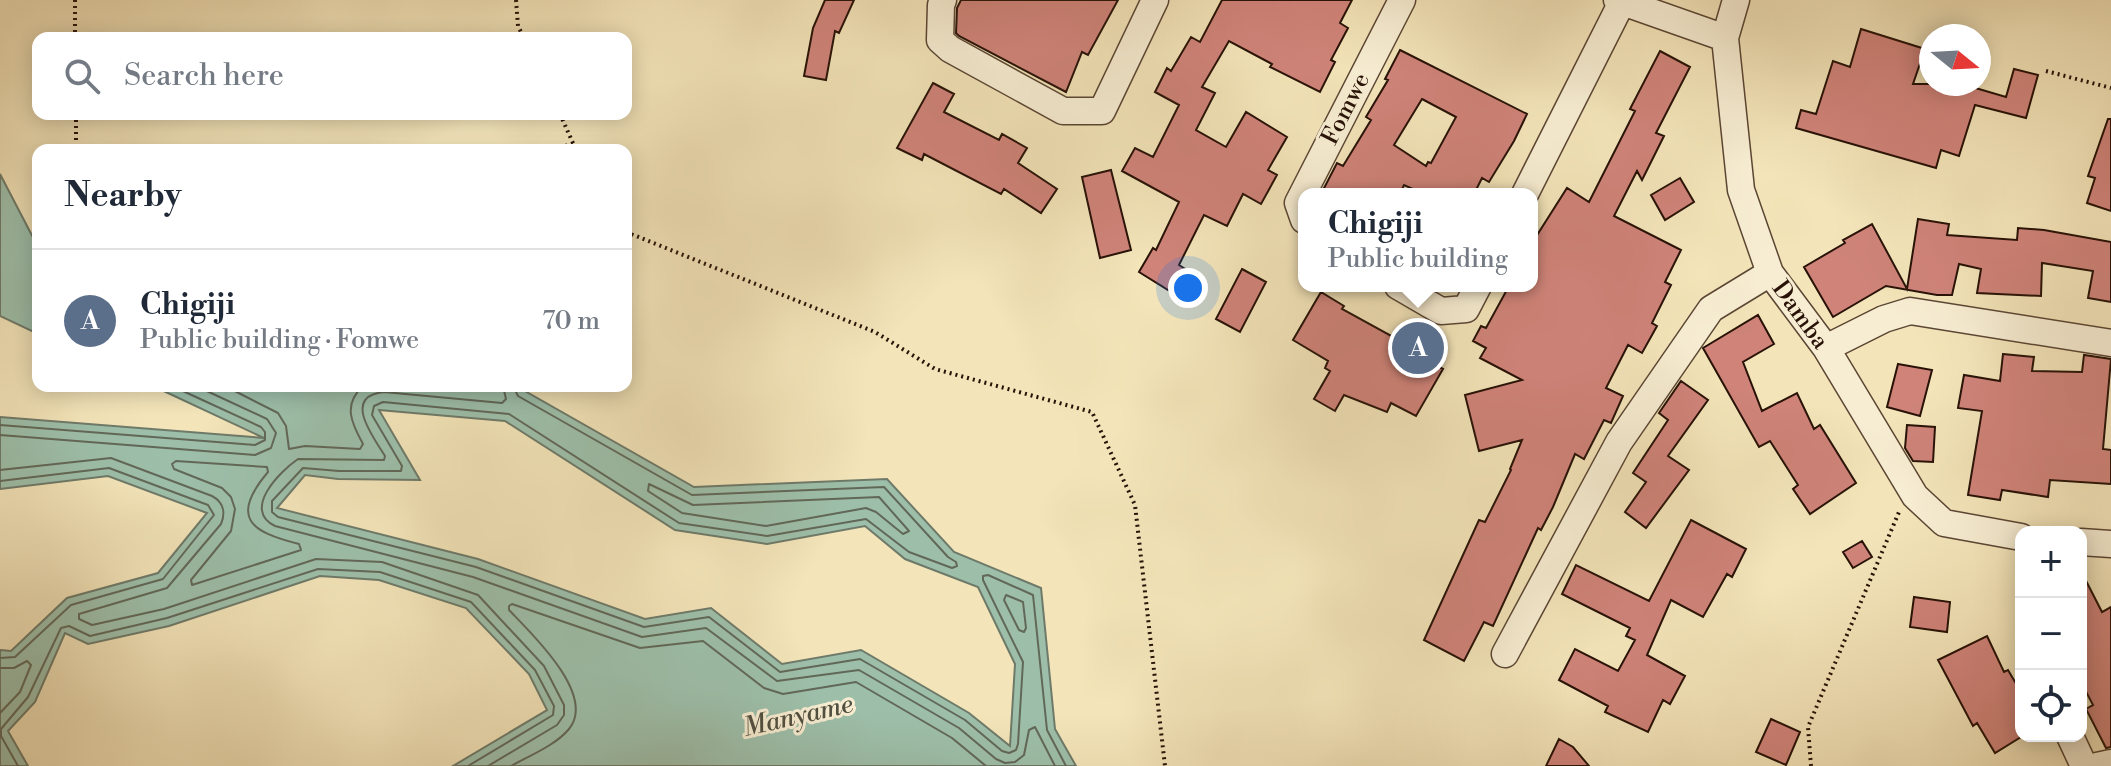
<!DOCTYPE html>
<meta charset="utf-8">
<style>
body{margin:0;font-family:"Libre Bodoni",serif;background:#f2f2f3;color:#1f2937}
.controls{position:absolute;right:24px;bottom:24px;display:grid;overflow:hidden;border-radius:16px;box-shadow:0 4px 20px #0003}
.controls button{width:72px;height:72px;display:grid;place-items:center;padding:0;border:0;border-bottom:2px solid #e0e1e3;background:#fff;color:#1f2937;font:40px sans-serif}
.compass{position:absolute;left:1919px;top:24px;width:72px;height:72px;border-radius:50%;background:#fff;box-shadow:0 4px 20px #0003;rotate:108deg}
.you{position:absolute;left:1188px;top:288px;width:28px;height:28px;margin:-20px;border:6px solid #fff;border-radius:50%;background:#1a73e8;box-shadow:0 0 0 12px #1a73e833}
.badge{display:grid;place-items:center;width:52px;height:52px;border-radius:50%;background:#7c3aed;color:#fff;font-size:26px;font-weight:700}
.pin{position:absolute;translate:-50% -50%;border:4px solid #fff;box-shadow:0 2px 8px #0006}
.popup{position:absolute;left:1298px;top:188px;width:240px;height:104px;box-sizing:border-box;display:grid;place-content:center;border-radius:16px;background:#fff;filter:drop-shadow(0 2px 6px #0005);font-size:26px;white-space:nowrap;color:#747a83}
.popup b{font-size:30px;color:#1f2937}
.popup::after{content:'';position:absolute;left:50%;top:100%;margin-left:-16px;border:16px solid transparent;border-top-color:#fff}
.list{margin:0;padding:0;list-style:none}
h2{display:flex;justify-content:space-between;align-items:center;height:104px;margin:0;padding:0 32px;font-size:34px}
h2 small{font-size:26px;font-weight:400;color:#747a83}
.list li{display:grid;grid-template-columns:52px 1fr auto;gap:24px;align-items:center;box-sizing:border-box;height:144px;padding:0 32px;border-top:2px solid #e0e1e3}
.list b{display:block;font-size:30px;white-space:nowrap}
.list p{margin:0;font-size:26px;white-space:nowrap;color:#747a83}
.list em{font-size:26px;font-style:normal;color:#747a83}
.icon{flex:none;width:44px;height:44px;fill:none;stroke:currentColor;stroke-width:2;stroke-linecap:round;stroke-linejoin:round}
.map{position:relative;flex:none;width:2111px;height:766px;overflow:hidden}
.search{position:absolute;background:#fff;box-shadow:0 4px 20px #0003;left:32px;top:32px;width:600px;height:88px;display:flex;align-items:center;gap:20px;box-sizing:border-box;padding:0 28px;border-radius:16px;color:#747a83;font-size:30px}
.panel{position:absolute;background:#fff;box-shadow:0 4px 20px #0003;left:32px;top:144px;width:600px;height:248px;border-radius:16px}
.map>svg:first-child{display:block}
</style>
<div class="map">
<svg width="2111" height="766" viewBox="0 0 2111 766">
<rect width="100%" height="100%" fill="#f3e4b9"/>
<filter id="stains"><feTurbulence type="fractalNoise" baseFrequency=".0025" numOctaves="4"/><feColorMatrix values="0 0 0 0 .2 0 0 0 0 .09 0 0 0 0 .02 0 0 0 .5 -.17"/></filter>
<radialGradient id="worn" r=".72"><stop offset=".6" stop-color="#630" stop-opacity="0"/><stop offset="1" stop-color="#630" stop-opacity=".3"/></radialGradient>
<path fill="#9dbfaa" stroke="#6e7a69" stroke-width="2" fill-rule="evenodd" d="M0,174l38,73v87l-38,-18z
M153,386h363l178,101 193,-8 67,73 87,36 14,141 21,37h-623l94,-56 -18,-36 -63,-66 -87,-28 -59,-4 -151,50 -81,18 -23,-11 -30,69 -27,29 20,35h-28v-116l11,1 56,-53 91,-25 49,-60 -99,-37 -108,13v-72l264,21zM379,410l126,11 170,109 92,14 98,-18 40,33 73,28 37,77 -5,82 -41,-33 -108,-63 -79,14 -71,-56 -66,11 -167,-60 -201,-51 28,-33 33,4 82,1z"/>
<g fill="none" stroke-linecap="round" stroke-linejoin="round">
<path stroke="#626858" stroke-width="2" d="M225,386l53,27 8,13 3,23 16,-3 55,3 3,-5c-11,-20 -21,-39 0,-58
M503,386l3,13 -4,4 -118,-11c-43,4 -10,46 1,64l-1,4 -86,-1c-19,13 -56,51 -23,67l198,51 169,60 64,-9 71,53 82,-11 100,58 37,31 9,4 10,-1 9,-7 5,-25 6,-3 20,39
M513,386l5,10 174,99 192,-8 64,70 8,5 1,4 -5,2 -43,-16 -43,-33 -99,17 -88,-13 -170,-109 -126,-12 -9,4 -2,9 30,51 -1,5h-62l-36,-3 -31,33v11l6,5 198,50 168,60 65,-10 71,55 80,-13 105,61 37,31 7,2 7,-3 2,-6 5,-82 -40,-82v-4l5,-1 45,20 14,135 19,36
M0,425l255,20 10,-5v-8l-4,-5 -89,-41
M0,435l255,20 16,-7 5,-15 -9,-14 -71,-33
M176,461l91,6 1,5c-39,46 -17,60 31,72l2,6 -109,35 -1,-5 40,-49 4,-22 -4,-12 -9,-9 -48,-19 -2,-5z
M0,470l111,-12 101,38c11,6 14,16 9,28l-54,64 -88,26v5l13,6 72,-16 152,-50 66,3 96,33 66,71 20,39v10l-7,10 -69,41
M0,481l109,-13 99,37 6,10 -51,64 -92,26 -56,52 -15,1
M649,484l44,21 186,-8 30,34 -6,3 -27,-22 -10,-4 -100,18 -84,-13 -34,-22z
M1006,595l17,7 3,26 -2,4 -5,-2 -15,-30z
M0,668h14l13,-7 4,4 -11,27 -20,21
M18,766l-17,-30v-7l27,-32 33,-69 8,-2 21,10 77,-18 151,-49 62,3 91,30 64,68 19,36 -1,9 -85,51
M511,766c18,-10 45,-21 58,-37 28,-34 -38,-96 -60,-119v-4l3,-2 128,44 63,-7 61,47 19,6 73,-12 96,56 34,28"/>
</g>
<path fill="#cf8379" stroke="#281207" stroke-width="2" fill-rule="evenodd" d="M825,0h29l-15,33 -4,-2 -9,49 -22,-4 9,-48z
M961,0h157l-30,55 -6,-3 -16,40 -107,-56 -3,-3 1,-25z
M1222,0h130l-12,23 8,5 -17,32 4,2 -15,30 -50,-25 2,-3 -43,-23 -27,46 13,6 -19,37 30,17 20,-35 41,25 -19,33 9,5 -16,29 -18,-10 -16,32 -23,-11 -25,50 24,15 -14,23 -50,-31 14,-24 3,2 23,-48 -57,-31 13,-23 18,9 26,-52 -24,-13 12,-24 4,3 20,-34 9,5z
M1861,29l64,20 -12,35h49l44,13 8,-28 24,6 -12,43 -51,-13 -16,51 -18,-6 -5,18 -140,-40 5,-18 15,4 17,-53 17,6z
M1400,50l127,64 -13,27 -25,41 -7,-4 -8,16h-50l-20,-9 -4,9h-79l16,-31 6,3 28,-46 -5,-3 22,-37 -3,-1zM1422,99l34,18 -25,46 -3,-1 -2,4 -32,-21z
M1660,51l30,16 -34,66 8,3 -22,44 -5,-9 -23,45 67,34 -16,32 6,3 -19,38 5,3 -15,27 -14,-8 -22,43 17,8 -12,27 -7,-3 -20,39 -9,-5 -22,53 -12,23 -3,-2 -45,98 -9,-4 -20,39 -40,-21 55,-120 6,2 26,-52 -1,-1 12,-29 -43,11 -14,-56 57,-15 -42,-22 6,-10 -13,-7 8,-15 5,2 23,-42h23v-43l35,-55 22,14 46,-91 -5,-2z
M933,83l21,11 -10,18 55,28 3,-6 25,14 -9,15 39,26 -16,24 -37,-24 -3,5 -77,-40 -2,6 -25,-12z
M2108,119h3v92l-24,-8 8,-25 -7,-2z
M1111,170l20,80 -31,8 -18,-81z
M1680,178l14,24 -29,18 -14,-25z
M1918,219l31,5 -2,11 70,5 1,-12 26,2 67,12v60l-23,-4 5,-27 -51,-8 -1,33 -64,-3 4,-24 -22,-5 -7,31h-15l-51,-9 -53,31 -29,-50 41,-24 -2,-3 29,-16 35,65z
M1242,269l24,13 -26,50 -24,-13z
M1321,292l23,14 -2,3 73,40 -2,4 30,16 -27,47 -25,-13 -4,9 -43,-17 -9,16 -21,-12 16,-28 -5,-3 3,-7 -35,-21z
M1758,315l16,29 -31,18 19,49 35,-18 17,36 6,-4 36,58 -46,31 -17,-25 5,-4 -28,-44 -11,6 -56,-99z
M2003,354l31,3 -2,14 50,1 2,-17 27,4 -8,90 8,1v34l-61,-4 -2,17 -46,-7 -2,10 -32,-5 14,-84 -24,-3 6,-33 36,6z
M1898,364l34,6 -12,46 -33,-9z
M1681,381l27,19 -40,56 21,14 -43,58 -21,-16 21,-30 -13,-9 35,-53 -9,-7z
M1907,425l28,2 -2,35 -20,-1 -8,-13z
M1691,520l55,29 -14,28 -5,-3 -24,43 -32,-17 -24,55 38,21 -15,28 -7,-4 -15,32 -43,-20 3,-6 -49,-26 16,-31 43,22 17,-31 -9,-4 4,-8 -68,-34 14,-29 73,36z
M1862,541l10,16 -19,11 -10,-16z
M2081,571l21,41 9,-5v140l-5,1 -20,-39 7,-4 -12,-23z
M1914,597l36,5 -3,30 -37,-5z
M1987,636l17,36 4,-2 13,22v45l-26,16 -18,-30 -4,3 -35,-66z
M1771,719l29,13 -14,33 -30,-13z
M1559,739l14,8 16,19h-43z"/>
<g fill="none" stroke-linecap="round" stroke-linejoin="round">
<defs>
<path id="minor" d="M943,0l-2,5 -1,35 10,9 113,62h39l53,-111
M1617,0l108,38
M1736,0l-11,38 16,152 29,83 56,75 89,148 29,27 77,14
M1525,194l97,-192
M1304,220l-6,-17 104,-203
M1398,286l43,25 25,-2 12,-23
M1826,348l58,-29 26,-8 201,32
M2081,542l30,2
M1505,654l114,-212 92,-133 59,-36
M2070,736l14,30
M2097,766l14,-3"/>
</defs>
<use href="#minor" stroke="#5b4634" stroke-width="29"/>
<path stroke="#281207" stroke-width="4" stroke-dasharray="2 4" stroke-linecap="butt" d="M75,0v38
M516,0l2,26 6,12
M2046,71l65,17
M76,114v36
M560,114l16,36
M548,150l25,-6
M626,232l249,100 60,37 157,43 43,93 30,261
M1811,766l-3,-39 91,-215"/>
<use href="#minor" stroke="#f7edd2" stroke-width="26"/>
</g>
<g text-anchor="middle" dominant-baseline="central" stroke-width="6" stroke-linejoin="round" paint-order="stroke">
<g font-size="24" fill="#281207" stroke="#f7edd2">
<text transform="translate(1346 109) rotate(-63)">Fomwe</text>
<text transform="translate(1800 315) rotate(54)">Damba</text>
</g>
<g font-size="26" font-style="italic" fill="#514f40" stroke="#f7edd2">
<text transform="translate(798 716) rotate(-13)">Manyame</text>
</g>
</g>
<rect width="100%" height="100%" filter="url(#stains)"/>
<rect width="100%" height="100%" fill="url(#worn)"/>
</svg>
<div class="controls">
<button>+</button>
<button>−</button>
<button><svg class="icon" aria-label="locate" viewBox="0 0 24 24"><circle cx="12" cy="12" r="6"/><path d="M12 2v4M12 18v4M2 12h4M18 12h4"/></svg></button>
</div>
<svg class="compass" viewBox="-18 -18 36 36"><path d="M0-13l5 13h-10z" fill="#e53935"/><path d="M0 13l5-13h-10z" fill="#747a83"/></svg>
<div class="you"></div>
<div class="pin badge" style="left:1418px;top:348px;background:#5c6f8a">A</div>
<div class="popup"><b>Chigiji</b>Public building</div>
<div class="search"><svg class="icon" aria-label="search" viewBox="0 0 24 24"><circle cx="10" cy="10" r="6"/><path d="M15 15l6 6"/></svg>Search here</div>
<section class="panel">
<h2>Nearby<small></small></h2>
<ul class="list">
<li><span class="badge" style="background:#5c6f8a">A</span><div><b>Chigiji</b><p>Public building · Fomwe</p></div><em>70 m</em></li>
</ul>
</section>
</div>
